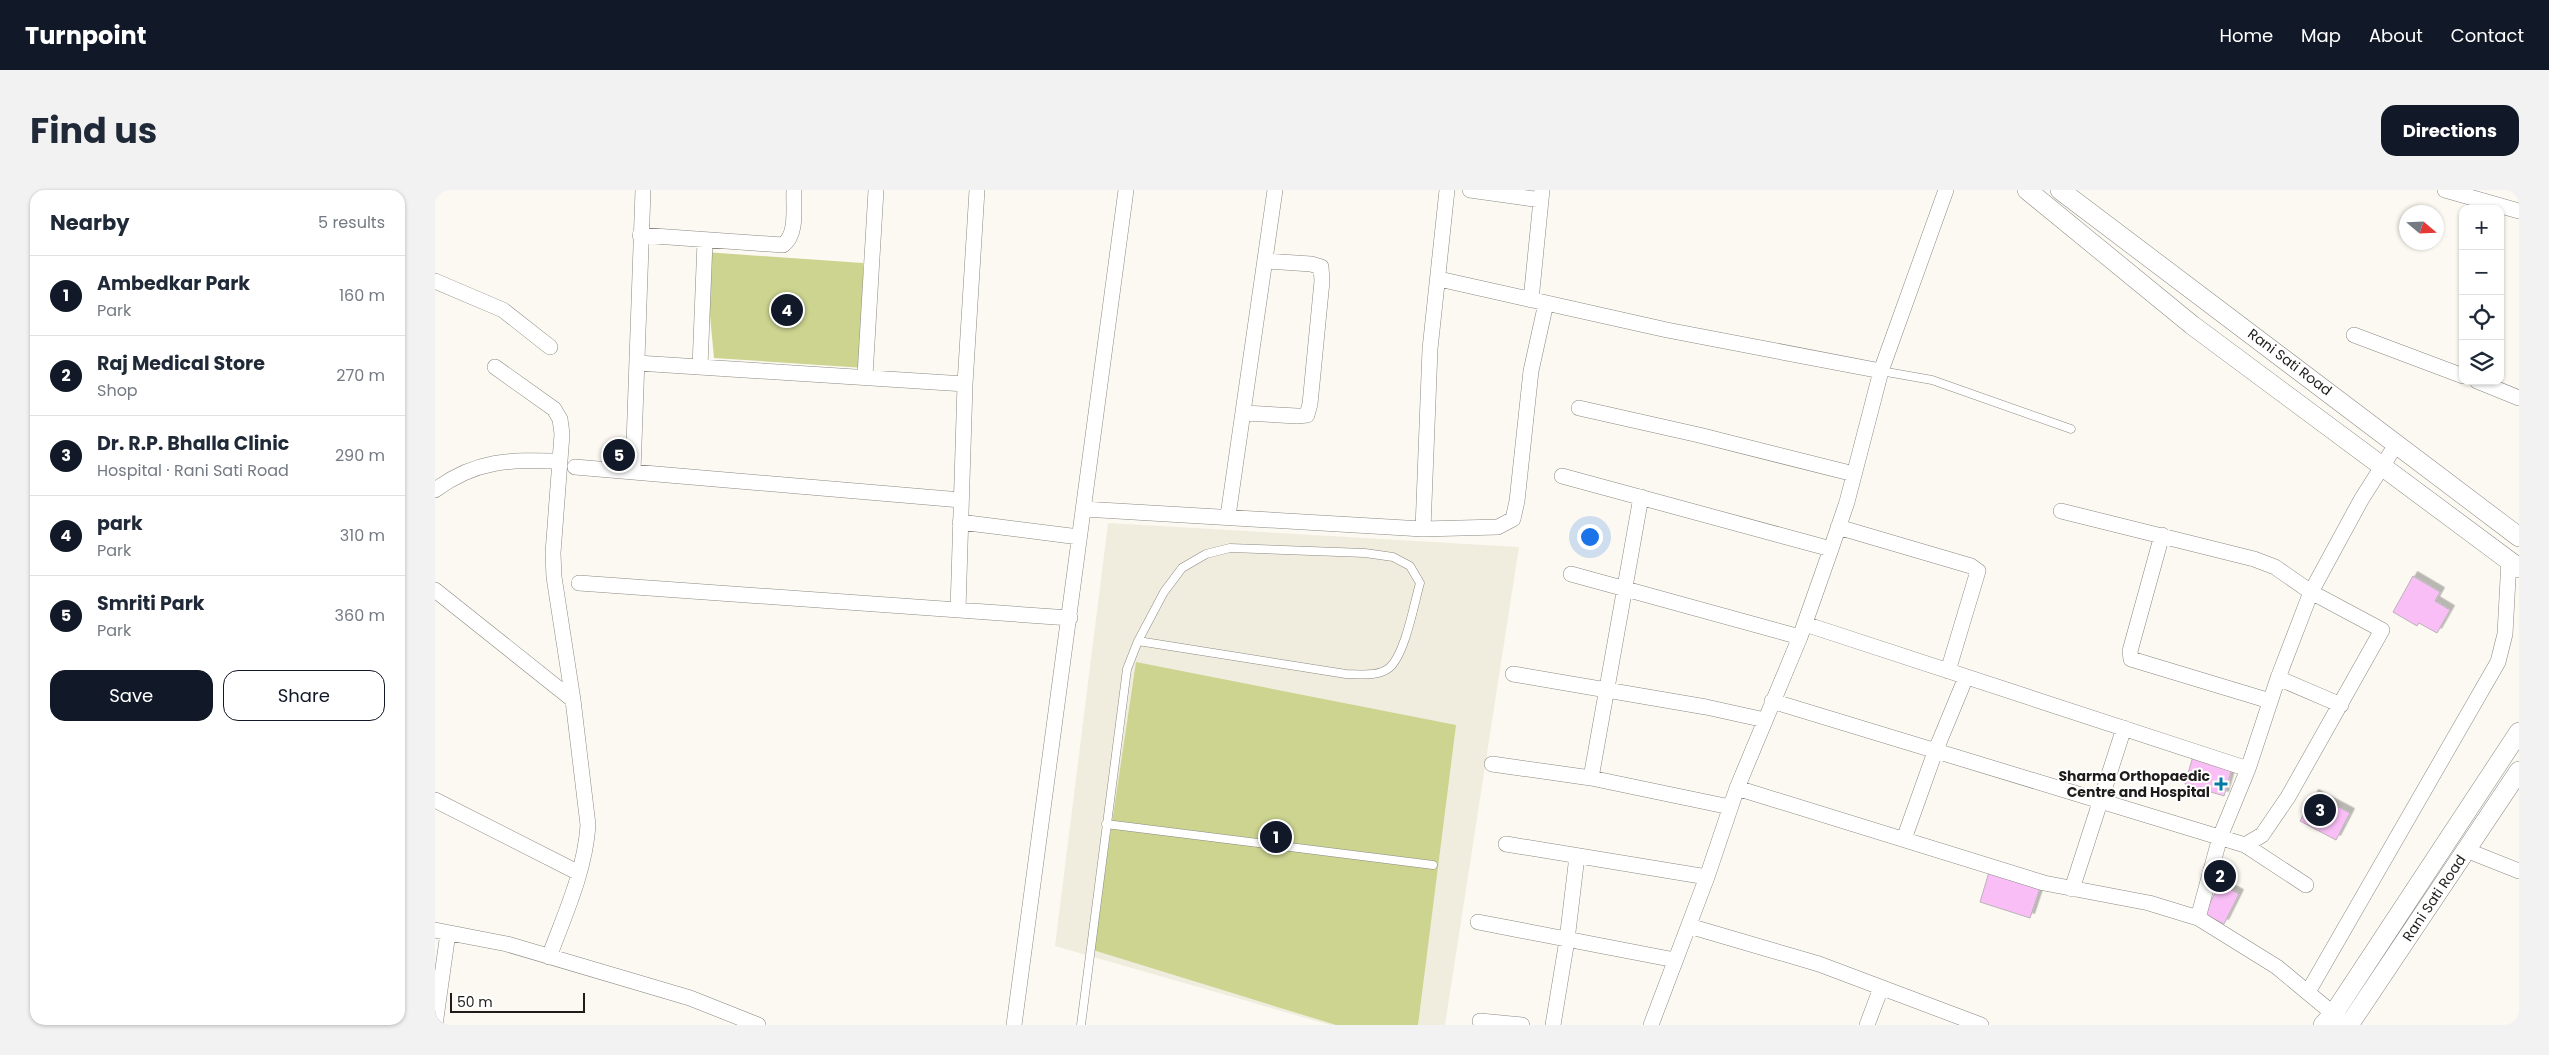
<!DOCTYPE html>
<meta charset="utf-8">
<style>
body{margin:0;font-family:Poppins,sans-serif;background:#f2f2f3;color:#1f2937}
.controls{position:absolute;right:15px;top:15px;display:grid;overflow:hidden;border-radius:10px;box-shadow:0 1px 4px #0004}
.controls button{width:45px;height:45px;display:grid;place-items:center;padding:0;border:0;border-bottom:1px solid #e0e1e3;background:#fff;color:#1f2937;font:25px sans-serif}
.compass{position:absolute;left:1964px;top:15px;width:45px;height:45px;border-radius:50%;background:#fff;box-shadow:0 1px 4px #0004;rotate:109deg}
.scale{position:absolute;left:15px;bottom:12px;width:135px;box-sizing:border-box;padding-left:5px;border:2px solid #1e1d1b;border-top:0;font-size:14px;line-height:18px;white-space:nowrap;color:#1e1d1b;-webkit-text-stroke:4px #fff;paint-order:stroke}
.you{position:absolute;left:1154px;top:346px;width:18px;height:18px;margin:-12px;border:4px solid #fff;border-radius:50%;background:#1a73e8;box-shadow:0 0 0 8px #1a73e833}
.badge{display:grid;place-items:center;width:32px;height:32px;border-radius:50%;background:#111827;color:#fff;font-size:16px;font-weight:700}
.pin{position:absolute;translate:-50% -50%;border:2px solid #fff;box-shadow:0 1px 5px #0006}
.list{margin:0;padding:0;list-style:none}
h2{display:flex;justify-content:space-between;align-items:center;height:65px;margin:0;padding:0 20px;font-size:21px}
h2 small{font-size:16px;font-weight:400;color:#747a83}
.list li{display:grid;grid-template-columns:32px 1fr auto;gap:15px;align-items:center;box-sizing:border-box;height:80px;padding:0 20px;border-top:1px solid #e0e1e3}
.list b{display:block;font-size:19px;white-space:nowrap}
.list p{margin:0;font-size:16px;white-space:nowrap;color:#747a83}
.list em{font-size:16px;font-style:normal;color:#747a83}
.actions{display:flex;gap:10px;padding:15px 20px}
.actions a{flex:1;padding:11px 0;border:1px solid #111827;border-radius:15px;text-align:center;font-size:18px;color:#111827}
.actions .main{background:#111827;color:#fff}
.icon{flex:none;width:28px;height:28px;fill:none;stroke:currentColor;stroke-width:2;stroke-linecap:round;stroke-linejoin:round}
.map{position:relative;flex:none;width:2084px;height:835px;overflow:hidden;border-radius:15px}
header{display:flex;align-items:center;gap:30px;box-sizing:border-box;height:70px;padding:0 25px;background:#111827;color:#fff}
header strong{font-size:24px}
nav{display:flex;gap:28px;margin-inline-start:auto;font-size:18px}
.intro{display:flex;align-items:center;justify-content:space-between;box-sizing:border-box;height:120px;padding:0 30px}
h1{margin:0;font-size:35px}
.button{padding:12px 22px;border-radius:15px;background:#111827;color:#fff;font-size:18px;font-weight:700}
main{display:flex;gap:30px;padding:0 30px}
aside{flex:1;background:#fff;border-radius:15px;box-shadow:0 1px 4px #0004}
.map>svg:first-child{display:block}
</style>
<header>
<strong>Turnpoint</strong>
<nav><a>Home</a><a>Map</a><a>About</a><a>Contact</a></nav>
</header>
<div class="intro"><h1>Find us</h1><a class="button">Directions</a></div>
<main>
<aside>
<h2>Nearby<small>5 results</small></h2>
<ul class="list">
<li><span class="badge">1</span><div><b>Ambedkar Park</b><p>Park</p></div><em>160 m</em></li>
<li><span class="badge">2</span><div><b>Raj Medical Store</b><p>Shop</p></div><em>270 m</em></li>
<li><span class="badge">3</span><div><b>Dr. R.P. Bhalla Clinic</b><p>Hospital · Rani Sati Road</p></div><em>290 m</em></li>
<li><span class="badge">4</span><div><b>park</b><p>Park</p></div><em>310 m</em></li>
<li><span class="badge">5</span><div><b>Smriti Park</b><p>Park</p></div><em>360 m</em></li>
</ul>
<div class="actions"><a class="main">Save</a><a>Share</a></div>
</aside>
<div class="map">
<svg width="2084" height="835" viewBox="0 0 2084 835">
<defs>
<filter id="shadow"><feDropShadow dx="4.5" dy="-4.5" stdDeviation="0" flood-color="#0004"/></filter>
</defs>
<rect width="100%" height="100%" fill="#fcf9f2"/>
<path fill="#f1edde" d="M673,333l411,24 -74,478h-115l-275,-79z"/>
<path fill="#ccd490" d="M269,62l159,11 2,105 -151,-10z
M701,472l320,63 -38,300h-82l-243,-75z"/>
<path fill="#f8bef5" stroke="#b9b3b8" filter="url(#shadow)" d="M1978,386l27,16 -5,9 15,9 -13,23 -18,-10 -2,3 -24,-14z
M1758,566l39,12 -8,28 -39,-12z
M1879,604l36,19 -14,27 -36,-19z
M1554,682l51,16 -10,30 -50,-16z
M1785,694l19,10 -15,30 -20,-10z"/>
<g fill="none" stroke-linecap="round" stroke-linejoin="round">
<defs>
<path id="service" d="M1446,181l51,9 139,49
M671,634l327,41
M646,835l46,-356 11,-28 26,-49 18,-24 24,-14 24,-6 135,5 28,4 17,9 10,17c-6,21 -15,72 -31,85 -11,9 -30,6 -43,6l-208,-33"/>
<path id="minor" d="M1035,0l71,10
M2010,0l74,21
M205,45l143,10c15,-11 10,-38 11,-55
M1004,89l228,51 214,41
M0,91l68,29 47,37
M1096,110l11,-110
M1919,145l109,41
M202,173l328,21
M60,177l59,42 6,10 2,15 -9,119 1,24 19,123 15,125c-3,46 -23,89 -39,132
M265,177l5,-126
M430,186l11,-186
M2042,191l42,17
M1144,218l120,27 155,39
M809,223l53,3 10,-1 3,-11 12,-123 -1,-14 -10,-3 -45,-3
M140,277l386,33
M198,282l10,-282
M1127,286l269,73
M0,300c42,-31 75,-30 125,-29
M648,319l340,20 75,-2 15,-8 4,-18 14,-130 15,-68
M1626,321l193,48 21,8 36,25 71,38 -94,167 -26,38 -17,10
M793,326l47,-326
M525,332l119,15
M1403,337l133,39 7,5 -30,100
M988,339l7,-180 17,-159
M1727,345l-32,116 1,8 139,42
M1136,384l229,63
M144,393l491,35
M0,400l138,110
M523,420l7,-226 12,-194
M1370,434l443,145
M1078,484l193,33 59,13
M1843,488l63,27
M1337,511l473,144 61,40
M1057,574l99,14 139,29
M1156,588l50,-281
M1302,598l307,95 105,20 49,15 79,49 65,54
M0,610l144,73
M1469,649l31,-87 31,-75
M1071,654l201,33
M2031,660l53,21
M1637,699l52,-161
M1763,728l22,-81 28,-68 30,-91 33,-86 50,-92 36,-57
M1043,732l197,38
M1254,736l130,38 162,61
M0,740l72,14 183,54 68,27
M1873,802l190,-330 7,-28 4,-74
M1045,831l42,4
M0,835l13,-92
M579,835l112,-835
M1118,835l14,-85 10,-84
M1216,835l56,-148 30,-89 63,-151 31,-88 16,-47 34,-131 65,-181
M1432,835l14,-37"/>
<path id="tertiary" d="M1592,0l165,135 327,243
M1625,0l459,347
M1888,835l11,-12 185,-281
M1914,835l170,-254"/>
</defs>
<use href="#service" stroke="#8b8982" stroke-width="9"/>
<use href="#minor" stroke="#8b8982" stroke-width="16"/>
<use href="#tertiary" stroke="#8b8982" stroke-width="20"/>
<use href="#service" stroke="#fff" stroke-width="8"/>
<use href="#minor" stroke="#fff" stroke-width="15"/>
<use href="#tertiary" stroke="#fff" stroke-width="19"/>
</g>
<path fill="#037aa2" stroke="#fff" stroke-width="2" d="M1783.5 586.5h5v5h5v5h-5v5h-5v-5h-5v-5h5z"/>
<g text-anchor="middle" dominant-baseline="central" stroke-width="4" stroke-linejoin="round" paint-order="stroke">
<g font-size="14" fill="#1e1d1b" stroke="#fff">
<text transform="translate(1855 172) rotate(37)">Rani Sati Road</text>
<text transform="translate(1999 708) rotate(-56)">Rani Sati Road</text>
</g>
<g font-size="14" font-weight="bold" fill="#1e1d1b" stroke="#fff" text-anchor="end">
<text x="1775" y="586">Sharma Orthopaedic<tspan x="1775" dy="16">Centre and Hospital</tspan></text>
</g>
</g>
</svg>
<div class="controls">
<button>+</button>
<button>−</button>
<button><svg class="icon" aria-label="locate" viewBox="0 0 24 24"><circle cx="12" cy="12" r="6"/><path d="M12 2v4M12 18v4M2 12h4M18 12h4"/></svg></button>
<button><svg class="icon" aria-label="layers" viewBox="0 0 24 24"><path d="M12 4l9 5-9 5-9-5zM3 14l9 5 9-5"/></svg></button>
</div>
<svg class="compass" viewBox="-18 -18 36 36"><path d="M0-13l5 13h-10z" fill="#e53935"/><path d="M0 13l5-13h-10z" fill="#747a83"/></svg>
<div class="scale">50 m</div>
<div class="you"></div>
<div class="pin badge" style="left:841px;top:647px">1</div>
<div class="pin badge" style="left:1785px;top:686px">2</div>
<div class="pin badge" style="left:1885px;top:620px">3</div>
<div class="pin badge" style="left:352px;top:120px">4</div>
<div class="pin badge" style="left:184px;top:265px">5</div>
</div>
</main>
